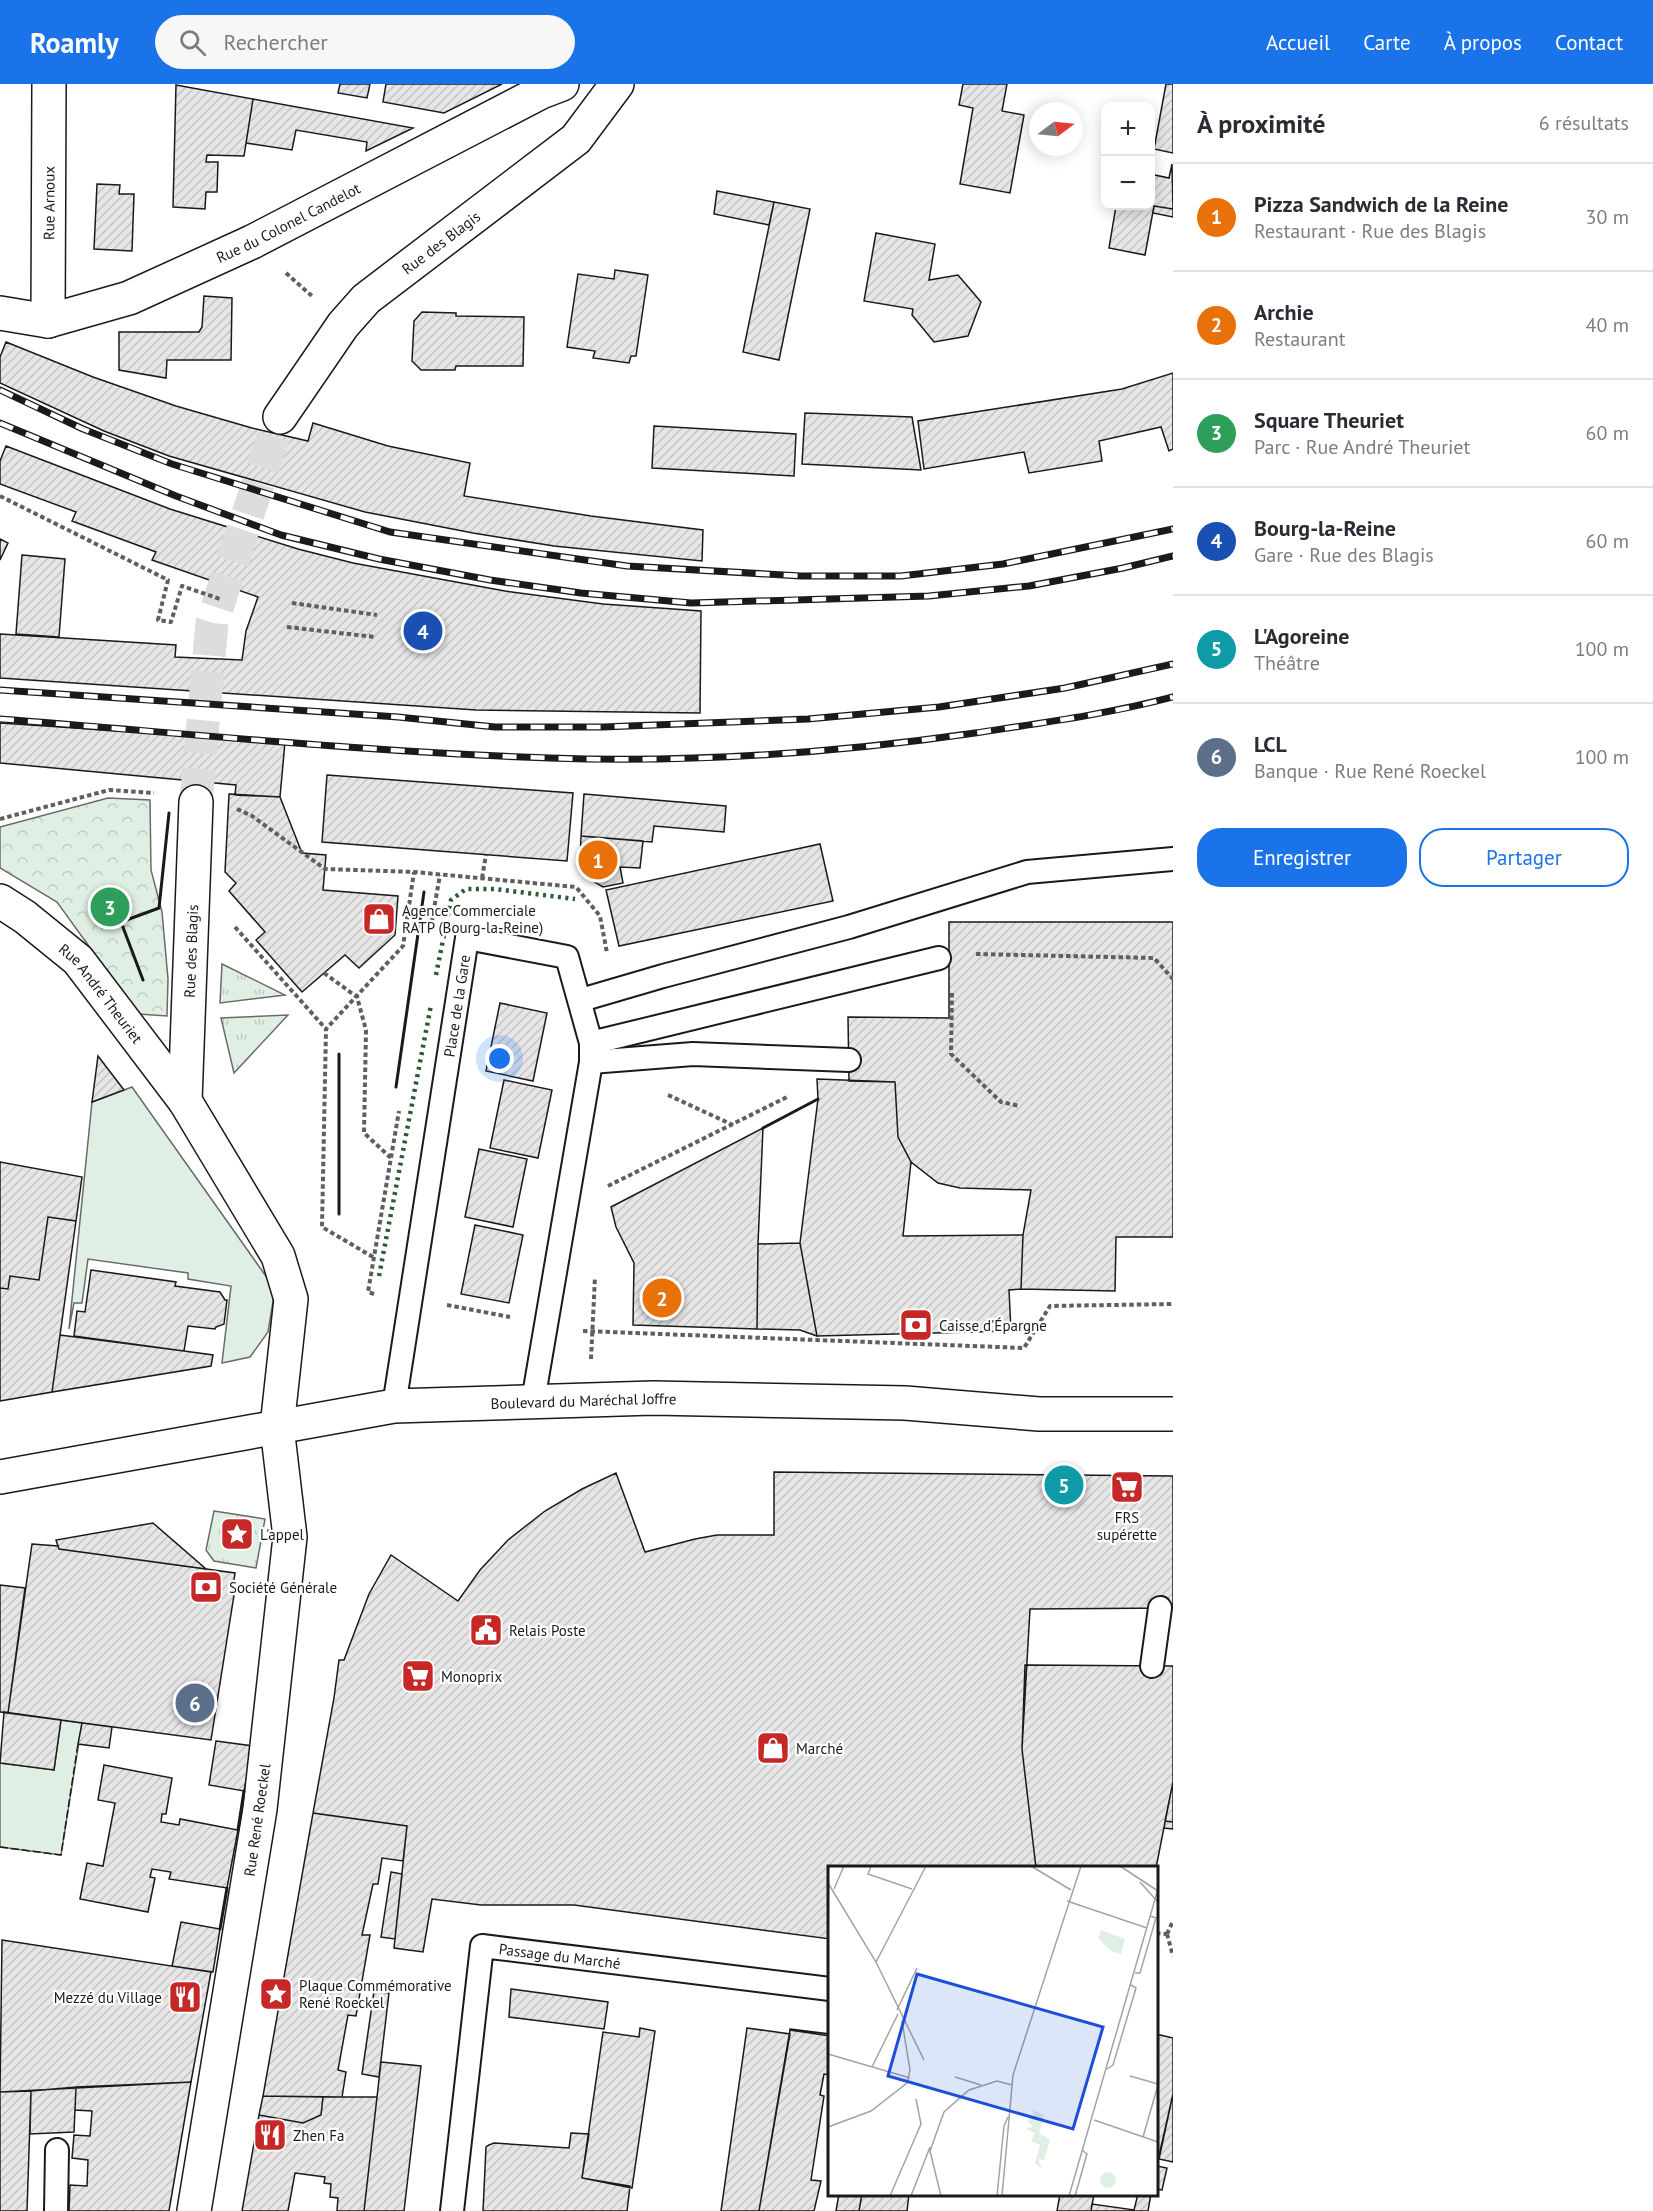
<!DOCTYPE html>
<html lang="fr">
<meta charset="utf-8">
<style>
body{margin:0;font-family:"PT Sans",sans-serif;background:#f7f7f7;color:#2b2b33}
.controls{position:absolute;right:18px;top:18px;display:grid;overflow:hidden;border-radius:12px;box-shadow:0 3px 15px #0003}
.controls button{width:54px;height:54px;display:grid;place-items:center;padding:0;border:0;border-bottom:2px solid #e1e1e2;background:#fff;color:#2b2b33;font:30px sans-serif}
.compass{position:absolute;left:1029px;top:18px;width:54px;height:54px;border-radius:50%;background:#fff;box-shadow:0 3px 15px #0003;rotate:74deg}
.you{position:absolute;left:500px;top:975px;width:21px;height:21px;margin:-15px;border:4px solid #fff;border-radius:50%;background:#1a73e8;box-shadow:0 0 0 9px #1a73e833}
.badge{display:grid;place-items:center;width:39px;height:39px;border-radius:50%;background:#1a73e8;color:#fff;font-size:20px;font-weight:700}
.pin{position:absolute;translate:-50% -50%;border:3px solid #fff;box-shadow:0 2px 6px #0006}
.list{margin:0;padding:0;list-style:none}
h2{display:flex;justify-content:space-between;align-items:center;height:78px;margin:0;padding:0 24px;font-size:26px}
h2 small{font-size:20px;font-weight:400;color:#7c7c81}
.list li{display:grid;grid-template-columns:39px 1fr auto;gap:18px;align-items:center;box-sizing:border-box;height:108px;padding:0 24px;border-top:2px solid #e1e1e2}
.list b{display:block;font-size:22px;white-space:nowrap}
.list p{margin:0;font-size:20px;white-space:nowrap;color:#7c7c81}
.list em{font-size:20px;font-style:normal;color:#7c7c81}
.actions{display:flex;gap:12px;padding:18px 24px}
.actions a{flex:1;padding:14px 0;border:2px solid #1a73e8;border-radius:24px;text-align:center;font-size:21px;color:#1a73e8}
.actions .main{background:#1a73e8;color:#fff}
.icon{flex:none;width:33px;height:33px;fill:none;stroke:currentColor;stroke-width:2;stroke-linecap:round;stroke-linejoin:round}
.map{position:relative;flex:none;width:1173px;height:2127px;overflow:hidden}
header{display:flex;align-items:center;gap:36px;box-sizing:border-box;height:84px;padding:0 30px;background:#1a73e8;color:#fff}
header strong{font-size:28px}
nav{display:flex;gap:33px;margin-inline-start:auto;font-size:21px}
.search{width:420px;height:54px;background:#f7f7f7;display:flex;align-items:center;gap:15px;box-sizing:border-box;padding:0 21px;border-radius:33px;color:#7c7c81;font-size:22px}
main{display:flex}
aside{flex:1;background:#fff}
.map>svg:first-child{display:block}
</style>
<header>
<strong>Roamly</strong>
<div class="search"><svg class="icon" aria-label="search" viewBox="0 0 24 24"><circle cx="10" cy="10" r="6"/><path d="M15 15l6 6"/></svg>Rechercher</div>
<nav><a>Accueil</a><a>Carte</a><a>À propos</a><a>Contact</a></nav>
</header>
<main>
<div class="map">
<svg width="1173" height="2127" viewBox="0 0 1173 2127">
<defs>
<pattern id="grass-tufts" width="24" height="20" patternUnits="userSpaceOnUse" patternTransform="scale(1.5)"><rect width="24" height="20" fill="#e0efe3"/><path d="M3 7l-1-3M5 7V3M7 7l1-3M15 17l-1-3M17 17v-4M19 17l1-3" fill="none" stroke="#c0ccc2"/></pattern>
<pattern id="park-crowns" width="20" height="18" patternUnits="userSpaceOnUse" patternTransform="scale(1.5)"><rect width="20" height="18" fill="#e0efe3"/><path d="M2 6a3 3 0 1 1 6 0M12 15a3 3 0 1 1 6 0" fill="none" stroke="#c0ccc2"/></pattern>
<pattern id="building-hatch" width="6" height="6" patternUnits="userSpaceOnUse" patternTransform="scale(1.5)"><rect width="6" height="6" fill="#e6e6e6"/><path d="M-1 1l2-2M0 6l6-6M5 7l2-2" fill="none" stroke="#c5c5c5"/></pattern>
</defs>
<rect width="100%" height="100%" fill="#fff"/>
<path fill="url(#grass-tufts)" stroke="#6a6a6a" stroke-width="1.5" d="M222,880l63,31 -65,8z
M288,931l-54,58 -13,-55z
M214,1427l51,8 -9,49 -42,-7 -8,-11z"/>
<path fill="url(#park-crowns)" stroke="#6a6a6a" stroke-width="1.5" d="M108,714l42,2 1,70 11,42 6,67 -1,37 -29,-2 -81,-112 -57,-34v-41z"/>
<path fill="#e0efe3" stroke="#6a6a6a" stroke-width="1.5" d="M132,1003l143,202 -7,43 -18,25 -28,6 9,-77 -43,-7v-6l-100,-14 -6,44h-8l-5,26 23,-227z
M61,1636l21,3 -21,132 -61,-8v-84l54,7z"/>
<path fill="url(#building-hatch)" stroke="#1a1a1a" stroke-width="1.5" d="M340,0h30l-3,14 -29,-5z
M386,0h116l-58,29 -61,-11z
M963,0h44l-5,27 22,4 -14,78 -50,-9 13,-76 -14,-3z
M1166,0h7v69l-19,-4z
M176,1l77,14 -9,57 -37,-1 -1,7h12l-1,30h-11l-1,17 -32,-2z
M253,15l160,29 -47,23 1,-9 -71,-12 -4,20 -46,-7z
M1172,80l1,45 -19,-3 -9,49 -36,-7 7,-42h34v-32l19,4z
M97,100l23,1 -1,9h15l-2,57 -38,-2z
M717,107l57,11 -5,23 -55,-11z
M774,118l36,7 -31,151 -36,-8z
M1154,122l19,3v8l-20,-4z
M876,149l59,11 -6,36 29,-5 23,27 -13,34 -34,6 -22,-27 1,-6 -49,-8z
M615,186l33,5 -12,81h-5l-2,7 -36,-5 2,-7 -28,-4 11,-73 36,5z
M204,212l28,2 -1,62h-64l-1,18 -47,-8v-38h80l3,-5z
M422,228l34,1v3l68,1 -1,49h-67l-1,4h-34l-9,-9 2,-40z
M6,258l87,35 83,29 76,22 56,13 5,-18 75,23 82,17 -6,33 127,20 112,14 -1,31 -148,-15 -81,-13 -108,-21 -196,-56 -65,-25 -104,-48v-26z
M1173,289v76l-4,2 -8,-24 -62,14 3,20 -73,12 -5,-21 -100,17 -6,-48 204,-32z
M805,329l107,4 9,53 -119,-6z
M654,342l142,8 -2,42 -142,-8z
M6,362l164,63 128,40 55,14 152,28 98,13 98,7 -1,102 -224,-3 -476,-32v-44l176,11 -1,12 67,3 4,-29 12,-34 -106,-37 4,-8 -84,-31 4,-9 -76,-28v-23z
M0,455l8,4 -8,17z
M22,471l43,4 -6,78 -43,-3z
M0,639l285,19 -5,55 -45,-2 1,-10 -236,-22z
M327,691l246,18 -6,68 -245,-19z
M229,710l51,3 22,56 24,2 -3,35 75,6 -3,39 -36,33 -14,-13 -43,37 -46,-52 9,-8 -36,-41 7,-8 -11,-11z
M584,710l142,12 -2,26 -70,-6 -2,16 -71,-6z
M581,752l62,5 -3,27 -20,-1 3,16 -20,4 -14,-8 -9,-15z
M820,760l13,57 -214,45 -13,-56z
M949,838h224v315h-57l-1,54 -94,-2 2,-54 8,-45 -71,-2 -22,-5 -27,-21 -13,-25 -3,-55 -46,-1 -1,-64 101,1z
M500,919l47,10 -14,68 -47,-10z
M98,972l26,34 -32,12z
M817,995l78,3 3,55 13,25 -8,74 120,-1 -2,54 -12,1 2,41 -194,5 -17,-93 18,-144z
M504,996l48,10 -14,68 -48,-10z
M763,1044l-5,116 -1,85 -124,-4 1,-62 -18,-36 -5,-20z
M479,1065l48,10 -14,68 -48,-10z
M0,1078l82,15 -6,44 -28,-4 -9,63 -29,-4 -2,13 -8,-1z
M48,1133l28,4 -24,171 -52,9v-113l8,1 2,-13 29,4z
M475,1141l48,10 -14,68 -48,-9z
M800,1159l17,93 -17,-6 -43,-1 1,-85z
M91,1186l85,12 -1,4 45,6 5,8h2l-3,24 -8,3 -1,2 -27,-3 -4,25 -110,-15 3,-25 8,1z
M60,1251l124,16 29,4 -2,11 -159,26z
M774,1388l399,4v132l-143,1 -8,140 14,119h-206v71l-256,-34h-93l-49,-6 -9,53 -29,-4 13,-122 -94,-13 21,-115 5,-38h5l25,-66 22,-39 67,46 22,-31 28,-30 37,-29 37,-22 34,-16 29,79 50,-13 22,-4h57z
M153,1439l53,46 -147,-20 -3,-9z
M32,1460l26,2 1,3 176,24 -3,21 2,1 -23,145 -203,-27z
M0,1501l25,3 -17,125 -8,-1z
M1025,1581l148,1v116l-17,86h-120l-14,-119z
M4,1628l57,8 -7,50 -54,-7z
M82,1639l30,4 -3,21 -31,-4z
M216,1657l37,5 -9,45 -35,-6z
M104,1681l68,13 -6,36h-4l-1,8 18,3 1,-6 58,11 -11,58 -58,-9 2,-7 -19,-3 -2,8 5,1 -7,34 -68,-13 7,-36 16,3 12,-63 -17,-3z
M1173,1698v40l-8,-1z
M313,1729l94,13 -4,35 -21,-3 -4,26h-5l-11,51h8l-14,81 -8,-1 -10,55 8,2 -4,25 -79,-1z
M1165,1737l8,1v7l-9,-1z
M391,1788l11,2 -7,65 -14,-2z
M181,1838l39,7 -7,43 -41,-6z
M2,1856l209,32 -20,110 -191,10z
M511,1905l97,13 -4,27 -95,-12z
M374,1907l15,2 -10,84 -17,-3z
M640,1944l15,3 -23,157 -50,-10 21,-146 36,5z
M747,1944l43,6 -31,177h-38z
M790,1945l40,5v2l-40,-6z
M790,1946l40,6v39l-6,-1 -4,21 4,1 -13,84 10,1 -7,30h-55z
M1156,1950l17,4v56l-17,75z
M381,1978l40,4 -17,145h-40z
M191,1998l-22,129h-100l1,-26 17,1 1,-26 -16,-2 2,-23 16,1 2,-25 -17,-1 1,-23z
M76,2003l-2,45 -44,2 1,-43z
M31,2007l-4,120h-27v-119z
M1173,2010v68l-14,-3z
M263,2012l60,1 -2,18 -18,8 -44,-8z
M323,2013h54l-13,114h-27l1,-13 -8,-1 1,-13 -7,-1 1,-6 -30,-4 -7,38h-46l17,-96 44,8 18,-8z
M571,2049l18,1 -7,44 48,8 -3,25h-144l3,-64 3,-2 5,-2 75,5z
M1157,2082l10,2 -5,22 -6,-1z
M839,2110h23l-3,17h-23z
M862,2110h47l-2,17h-48z
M1060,2110h34l-3,17h-34z
M1138,2110h13l-3,17h-57l1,-7 42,6z"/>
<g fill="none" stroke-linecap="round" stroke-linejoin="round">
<path stroke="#ddd" stroke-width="33" stroke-dasharray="33 16" stroke-linecap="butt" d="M196,718l16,-179 68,-206"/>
<defs>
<g id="lane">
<path d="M581,916l82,-24 186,-49 178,-55 146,-13"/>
<path d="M591,959l348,-85"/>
<path d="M591,978l102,-8 156,6"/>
<path id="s1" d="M394,1322l73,-468 100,19 24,86v19l-58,339"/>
<path d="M1152,1582l8,-58"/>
<path d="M56,2127l1,-61"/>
<path id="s2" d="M452,2127l30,-265 348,43"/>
</g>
<g id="street">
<path id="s3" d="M0,229l48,8 81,-23 123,-56 289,-150 21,-8"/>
<path id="s4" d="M48,237l1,-237"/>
<path id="s5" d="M280,333l63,-92 23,-26 210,-160 41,-55"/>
<path id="s6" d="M0,817l25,16 53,43 107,141 93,155 13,43 -14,128 13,110 -30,272 -66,402"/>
<path id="s7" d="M185,1017l11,-299"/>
</g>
<g id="primary">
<path id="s8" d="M0,1393l394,-71 259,-8 252,5 134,11h134"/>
</g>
</defs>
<use href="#lane" stroke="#1a1a1a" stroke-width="26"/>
<use href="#street" stroke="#1a1a1a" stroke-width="36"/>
<use href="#primary" stroke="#1a1a1a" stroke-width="36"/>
<path stroke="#5f5f5f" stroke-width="4" stroke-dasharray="4.5 3" stroke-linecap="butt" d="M286,189l26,23
M0,412l168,84 -10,40 13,2 11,-36 38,13
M292,519l85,12
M287,543l88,10
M237,725l15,7 73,53 89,3 162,15 24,29 7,37
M0,735l109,-29 45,3
M482,794l4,-23
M432,836l8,-45
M95,837l10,-24
M235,843l91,102
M976,870l178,4 19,21
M324,889l33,24 9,33 -2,103 27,25
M952,909l-1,61 50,48 19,4
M668,1011l65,30
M608,1102l181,-90
M373,1173l-51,-30 4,-198 77,-83 11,-74
M374,1210l-6,-2 31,-181
M447,1221l63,12
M583,1247l441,17 26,-42 123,-2
M591,1275l4,-82
M1156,1849l11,1
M1167,1850l6,22
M1167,1850l6,-13"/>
<use href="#lane" stroke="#fff" stroke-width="22"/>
<use href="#street" stroke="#fff" stroke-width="33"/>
<use href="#primary" stroke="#fff" stroke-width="33"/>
<defs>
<path id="rail" d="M0,306l83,39 89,35 218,68 237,34 174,10h100l102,-12 170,-35
M0,339l176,73 105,39 98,24 111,21 91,13 110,10 238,-7 100,-10 94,-18 50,-12
M0,606l398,27 97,10h108l205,-8 131,-12 126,-19 108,-24
M0,635c183,14 366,33 550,39 141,5 285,-5 425,-25 66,-10 134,-19 198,-36"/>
</defs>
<use href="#rail" stroke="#1a1a1a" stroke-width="7"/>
<use href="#rail" stroke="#fff" stroke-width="4.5" stroke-dasharray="14" stroke-linecap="butt"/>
<path stroke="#2b5a34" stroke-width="4.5" stroke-dasharray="3 4.5" stroke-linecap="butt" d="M436,891l15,-75 15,-11h29l80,10
M379,1192l52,-271"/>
<path stroke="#1a1a1a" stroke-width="1.5" stroke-dasharray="8 3" stroke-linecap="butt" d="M0,1763l61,8 17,-111"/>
<path stroke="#1a1a1a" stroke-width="3" d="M143,896l-22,-58 38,-14 10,-95
M396,1003l28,-195
M763,1044l55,-29
M339,1130v-160
M238,1746l6,-39
M220,1845l7,-41"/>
</g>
<defs>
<symbol id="shop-square" viewBox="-11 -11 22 22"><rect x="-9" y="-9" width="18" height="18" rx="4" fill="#c62828" stroke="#fff"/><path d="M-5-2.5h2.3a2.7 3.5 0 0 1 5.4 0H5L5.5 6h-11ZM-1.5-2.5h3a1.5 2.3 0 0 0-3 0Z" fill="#fff"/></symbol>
<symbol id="bank-square" viewBox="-11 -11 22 22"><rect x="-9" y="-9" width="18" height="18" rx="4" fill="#c62828" stroke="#fff"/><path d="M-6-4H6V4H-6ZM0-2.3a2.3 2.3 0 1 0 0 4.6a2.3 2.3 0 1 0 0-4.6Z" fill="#fff"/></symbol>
<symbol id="supermarket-square" viewBox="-11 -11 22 22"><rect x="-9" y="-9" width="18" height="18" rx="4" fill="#c62828" stroke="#fff"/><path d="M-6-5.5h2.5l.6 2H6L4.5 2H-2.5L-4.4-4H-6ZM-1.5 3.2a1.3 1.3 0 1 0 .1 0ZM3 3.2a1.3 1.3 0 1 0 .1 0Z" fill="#fff"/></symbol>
<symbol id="sight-square" viewBox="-11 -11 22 22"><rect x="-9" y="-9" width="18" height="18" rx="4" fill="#c62828" stroke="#fff"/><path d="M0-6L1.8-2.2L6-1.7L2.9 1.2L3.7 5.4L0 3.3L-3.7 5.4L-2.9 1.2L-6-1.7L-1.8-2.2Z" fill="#fff"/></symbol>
<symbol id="civic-square" viewBox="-11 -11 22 22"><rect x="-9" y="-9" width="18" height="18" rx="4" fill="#c62828" stroke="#fff"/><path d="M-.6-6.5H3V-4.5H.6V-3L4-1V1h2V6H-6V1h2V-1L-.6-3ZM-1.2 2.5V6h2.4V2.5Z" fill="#fff"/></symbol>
<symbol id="restaurant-square" viewBox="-11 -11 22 22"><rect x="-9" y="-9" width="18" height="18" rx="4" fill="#c62828" stroke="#fff"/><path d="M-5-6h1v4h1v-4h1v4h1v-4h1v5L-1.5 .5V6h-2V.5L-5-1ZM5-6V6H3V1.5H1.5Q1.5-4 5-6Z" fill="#fff"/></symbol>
</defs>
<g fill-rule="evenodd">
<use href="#shop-square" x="360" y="816" width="38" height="38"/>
<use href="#bank-square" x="897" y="1222" width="38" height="38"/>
<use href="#supermarket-square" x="1108" y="1384" width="38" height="38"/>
<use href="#sight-square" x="218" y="1431" width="38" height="38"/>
<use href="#bank-square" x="187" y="1484" width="38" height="38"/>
<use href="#civic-square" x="467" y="1527" width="38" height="38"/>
<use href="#supermarket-square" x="399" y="1573" width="38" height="38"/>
<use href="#shop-square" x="754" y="1645" width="38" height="38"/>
<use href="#sight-square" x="257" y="1891" width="38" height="38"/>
<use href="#restaurant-square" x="166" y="1894" width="38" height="38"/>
<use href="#restaurant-square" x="251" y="2032" width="38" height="38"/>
</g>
<g text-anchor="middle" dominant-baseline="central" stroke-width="4.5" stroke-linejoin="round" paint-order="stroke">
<g font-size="15" fill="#1a1a1a" stroke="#fff">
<text stroke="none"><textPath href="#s4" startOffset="118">Rue Arnoux</textPath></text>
<text stroke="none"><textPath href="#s3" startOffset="309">Rue du Colonel Candelot</textPath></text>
<text stroke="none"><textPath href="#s5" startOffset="240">Rue des Blagis</textPath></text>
<text stroke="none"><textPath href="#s7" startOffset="150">Rue des Blagis</textPath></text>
<text stroke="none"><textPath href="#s6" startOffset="138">Rue André Theuriet</textPath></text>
<text stroke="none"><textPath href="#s1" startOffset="405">Place de la Gare</textPath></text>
<text stroke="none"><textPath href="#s8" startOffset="590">Boulevard du Maréchal Joffre</textPath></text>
<text transform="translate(257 1736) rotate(-82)">Rue René Roeckel</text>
<text stroke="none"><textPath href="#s2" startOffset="345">Passage du Marché</textPath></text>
</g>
<g font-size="15" fill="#1a1a1a" stroke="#fff" text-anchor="start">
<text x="402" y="826">Agence Commerciale<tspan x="402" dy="17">RATP (Bourg-la-Reine)</tspan></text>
<text x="939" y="1241">Caisse d'Épargne</text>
<text x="1127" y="1433" text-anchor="middle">FRS<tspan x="1127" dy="17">supérette</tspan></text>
<text x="260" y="1450">L'appel</text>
<text x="229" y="1503">Société Générale</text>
<text x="509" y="1546">Relais Poste</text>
<text x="441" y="1592">Monoprix</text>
<text x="796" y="1664">Marché</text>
<text x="299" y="1901">Plaque Commémorative<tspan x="299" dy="17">René Roeckel</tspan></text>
<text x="162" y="1913" text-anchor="end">Mezzé du Village</text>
<text x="293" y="2051">Zhen Fa</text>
</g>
</g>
<g transform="translate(828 1782)">
<rect width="330" height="330" fill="#fff"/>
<path d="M273,64l24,9 -4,15 -10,-3 -13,-13zM272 314a8 8 0 1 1 16 0a8 8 0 1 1-16 0Z" fill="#e0efe3"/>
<path d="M205,244l11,5 -5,18 11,7 -6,20 -6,-1 4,10 -7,-6 5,-18 -9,-4 4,-8 -10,-5 8,-1 -5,-6 2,-5 4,2z" fill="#e0efe3"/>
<path fill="none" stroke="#a3a3a3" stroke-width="1.5" d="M43,0l-3,8 44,15M203,0l40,24M292,0l38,25M312,16l17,19M0,17l48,79 48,98M6,23l10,-23M239,35l80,27M48,96l50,-96M307,107h5l16,-55 -6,-2M69,144l20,-42M0,188l82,24M44,201l26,-53M279,203l6,-4 23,-77 -5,-3M302,210l28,8M127,211l26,8M266,254l64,22M0,261l43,-16 36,-28 3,-13 -8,-49M315,271l15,-52M62,330l31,-72 -5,-25M83,330l19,-49M113,330l-11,-45 14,-39 25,-22 28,-9 15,4M169,330l7,-70 4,-9M174,330l11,-121 68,-209M241,330l89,-307M247,330l12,-42 -5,-4"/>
<path fill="#1d4ed8" fill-opacity="0.15" stroke="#1d4ed8" stroke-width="3" d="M89,108l186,53 -30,102 -185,-53z"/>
<rect width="330" height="330" fill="none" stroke="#1a1a1a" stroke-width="3"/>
</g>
</svg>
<div class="controls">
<button>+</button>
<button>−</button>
</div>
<svg class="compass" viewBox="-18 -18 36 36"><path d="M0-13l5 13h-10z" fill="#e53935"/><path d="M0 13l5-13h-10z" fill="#7c7c81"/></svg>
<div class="you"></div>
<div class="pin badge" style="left:598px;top:776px;background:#e8710a">1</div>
<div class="pin badge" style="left:662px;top:1214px;background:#e8710a">2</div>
<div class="pin badge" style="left:110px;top:823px;background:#2e9e5b">3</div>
<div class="pin badge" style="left:423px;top:547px;background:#1a4fb4">4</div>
<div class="pin badge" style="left:1064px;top:1401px;background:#0f9aa8">5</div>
<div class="pin badge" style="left:195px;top:1619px;background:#5c6f8a">6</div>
</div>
<aside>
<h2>À proximité<small>6 résultats</small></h2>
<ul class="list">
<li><span class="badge" style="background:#e8710a">1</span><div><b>Pizza Sandwich de la Reine</b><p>Restaurant · Rue des Blagis</p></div><em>30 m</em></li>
<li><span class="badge" style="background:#e8710a">2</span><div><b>Archie</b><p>Restaurant</p></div><em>40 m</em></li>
<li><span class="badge" style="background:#2e9e5b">3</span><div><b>Square Theuriet</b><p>Parc · Rue André Theuriet</p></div><em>60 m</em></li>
<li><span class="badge" style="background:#1a4fb4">4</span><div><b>Bourg-la-Reine</b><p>Gare · Rue des Blagis</p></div><em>60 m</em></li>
<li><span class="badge" style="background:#0f9aa8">5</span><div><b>L'Agoreine</b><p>Théâtre</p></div><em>100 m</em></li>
<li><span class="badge" style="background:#5c6f8a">6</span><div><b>LCL</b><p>Banque · Rue René Roeckel</p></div><em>100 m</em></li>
</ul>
<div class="actions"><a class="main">Enregistrer</a><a>Partager</a></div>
</aside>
</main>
